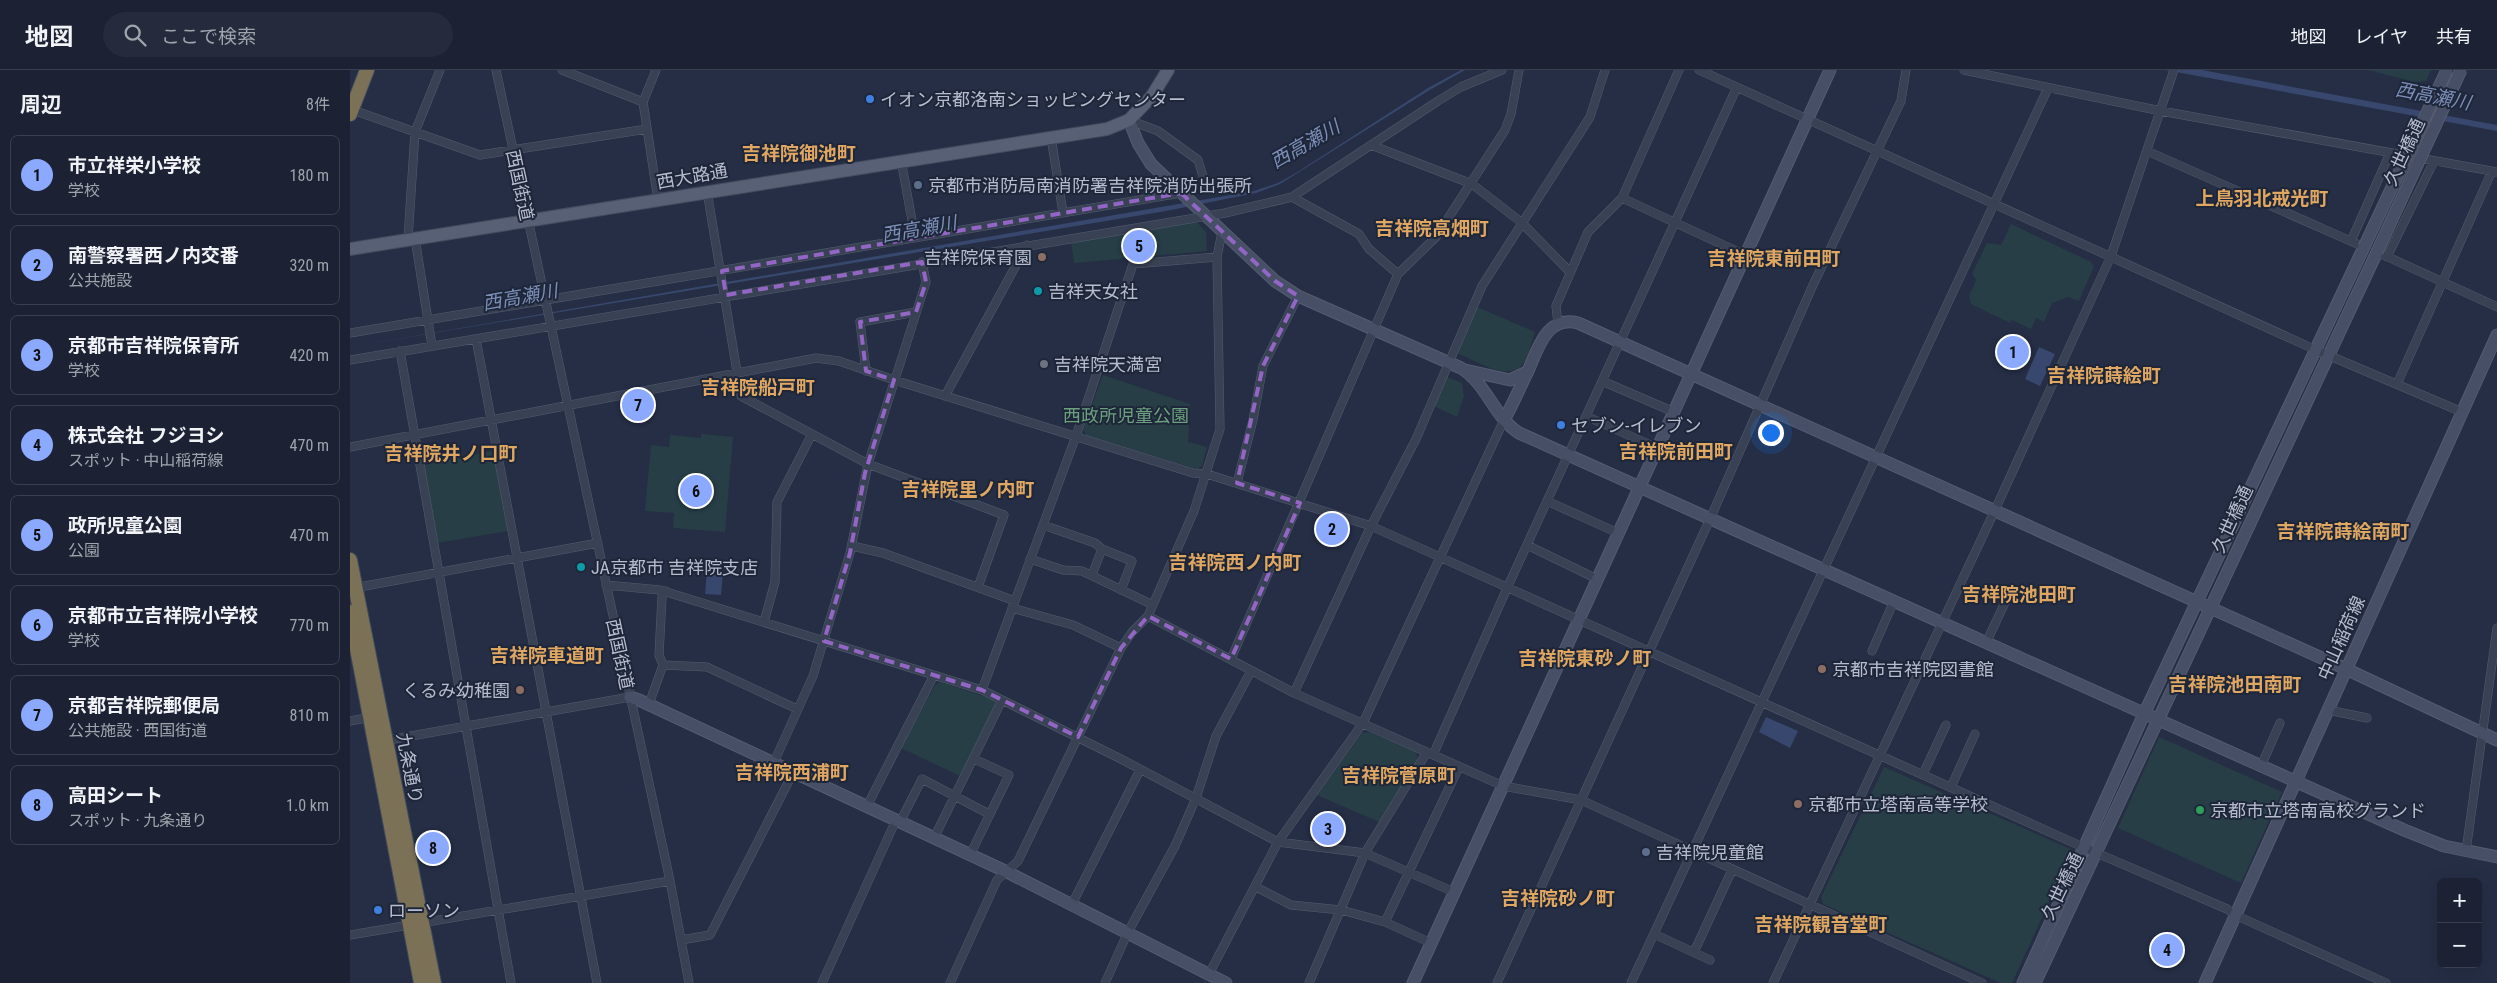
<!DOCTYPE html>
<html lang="ja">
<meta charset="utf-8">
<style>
body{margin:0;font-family:"Roboto Condensed","Noto Sans JP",sans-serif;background:#252a3c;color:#f1f3f6}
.controls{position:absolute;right:15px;bottom:15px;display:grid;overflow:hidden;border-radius:8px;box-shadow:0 5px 20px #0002}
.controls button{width:45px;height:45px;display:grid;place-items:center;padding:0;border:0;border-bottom:1px solid #3a3f4f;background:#1c2234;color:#f1f3f6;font:25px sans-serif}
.you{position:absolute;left:1420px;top:362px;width:18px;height:18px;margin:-12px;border:4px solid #fff;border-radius:50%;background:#1a73e8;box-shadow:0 0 0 8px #1a73e833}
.badge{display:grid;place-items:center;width:32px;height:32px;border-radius:50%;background:#8aa9ff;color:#111;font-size:16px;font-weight:700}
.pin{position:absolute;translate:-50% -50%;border:2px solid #fff;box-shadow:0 1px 5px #0006}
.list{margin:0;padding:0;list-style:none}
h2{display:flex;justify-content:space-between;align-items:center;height:65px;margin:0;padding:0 20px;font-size:21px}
h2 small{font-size:16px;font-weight:400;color:#a0a4ac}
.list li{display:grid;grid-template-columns:32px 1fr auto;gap:15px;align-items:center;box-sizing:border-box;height:80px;margin:0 10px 10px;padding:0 10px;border:1px solid #3a3f4f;border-radius:8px}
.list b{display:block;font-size:19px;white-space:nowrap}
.list p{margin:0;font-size:16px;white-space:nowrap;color:#a0a4ac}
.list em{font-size:16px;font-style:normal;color:#a0a4ac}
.icon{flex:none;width:28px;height:28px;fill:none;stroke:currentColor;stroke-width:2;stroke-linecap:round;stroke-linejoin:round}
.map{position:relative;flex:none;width:2147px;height:913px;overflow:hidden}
header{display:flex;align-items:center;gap:30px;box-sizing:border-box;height:70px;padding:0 25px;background:#1c2234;border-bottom:1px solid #3a3f4f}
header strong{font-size:24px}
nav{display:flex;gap:28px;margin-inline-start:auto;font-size:18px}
.search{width:350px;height:45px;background:#252a3c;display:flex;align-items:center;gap:12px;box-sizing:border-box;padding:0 18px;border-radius:28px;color:#a0a4ac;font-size:19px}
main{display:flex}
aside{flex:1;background:#1c2234}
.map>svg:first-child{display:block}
</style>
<header>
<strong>地図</strong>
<div class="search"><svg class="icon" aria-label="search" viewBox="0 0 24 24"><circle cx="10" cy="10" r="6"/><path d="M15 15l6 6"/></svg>ここで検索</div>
<nav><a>地図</a><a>レイヤ</a><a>共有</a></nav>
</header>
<main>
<aside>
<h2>周辺<small>8件</small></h2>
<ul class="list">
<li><span class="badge">1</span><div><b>市立祥栄小学校</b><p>学校</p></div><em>180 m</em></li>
<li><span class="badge">2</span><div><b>南警察署西ノ内交番</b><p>公共施設</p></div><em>320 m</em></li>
<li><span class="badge">3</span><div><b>京都市吉祥院保育所</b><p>学校</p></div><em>420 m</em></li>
<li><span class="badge">4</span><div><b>株式会社 フジヨシ</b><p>スポット · 中山稲荷線</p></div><em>470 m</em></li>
<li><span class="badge">5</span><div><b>政所児童公園</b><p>公園</p></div><em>470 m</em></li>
<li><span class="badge">6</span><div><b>京都市立吉祥院小学校</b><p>学校</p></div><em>770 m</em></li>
<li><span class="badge">7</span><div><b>京都吉祥院郵便局</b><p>公共施設 · 西国街道</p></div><em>810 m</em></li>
<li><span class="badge">8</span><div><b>高田シート</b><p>スポット · 九条通り</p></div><em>1.0 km</em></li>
</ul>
</aside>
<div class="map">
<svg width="2147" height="913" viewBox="0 0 2147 913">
<rect width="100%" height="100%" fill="#252e45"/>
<path fill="#273e46" d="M2018,0h63l-5,11 -11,1z
M845,150l11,12 1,19 -133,12 -3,-22z
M1661,154l80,38 3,4 -15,35 -11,-4 -16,6 -8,19 -8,-4 -5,11 -19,-9 -2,3 -39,-19 -2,-8 7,-16 -4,-6 15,-31 14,2z
M1127,237l58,25c-3,10 -7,26 -13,33 -15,17 -47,-5 -63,-11l-1,-4z
M753,305l87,29 -2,38 19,5 -5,19 -5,3 -111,-34 -3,-6z
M1097,307l15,6 2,13 -7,21 -23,-11z
M351,364l32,3 -8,95 -52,-4 1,-15 -29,-2 6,-66 18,2 1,-12 31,3z
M143,381l15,80 -71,12 -13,-78z
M590,612l55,18 1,6 -36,70 -59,-28 34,-63z
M1020,662l46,20 2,8 -39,62 -62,-27 45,-62z
M1809,667l123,55 -41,91 -123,-55z
M1534,697l189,83 -61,133h-11l-178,-79 -2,-7z"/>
<path fill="#37476d" d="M1111,0h4l-37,21 -148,93 -24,9 -90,18 -816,136 904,-156 24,-8 18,-10 132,-85z
M1815,0h37l295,55v6z
M1689,277l16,7 -15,32 -15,-7z
M358,489l16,2 -3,34 -16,-1z
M1416,647l32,14 -8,17 -31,-16z"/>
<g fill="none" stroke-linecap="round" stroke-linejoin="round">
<defs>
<path id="street" d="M146,0l174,811 19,102
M212,0l81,32
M306,0l-13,32 15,98
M1349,0l617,280 146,62
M1614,0l197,41 336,61
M0,39l130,46 167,-26
M779,50l29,11 40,29 7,23
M701,67l12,76
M1021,75l101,39 49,38 49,50
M1797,81l217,96
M551,90l14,77
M357,121l34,205 127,68 136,51 -26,72
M942,127l67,37 10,15 29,25
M1272,128l123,57
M65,168l17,108
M58,169l7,-107 25,-62
M2001,171l39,-88
M2027,182l120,55
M2037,187l47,-96
M1208,254l-2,-18 32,-74 34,-34 57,-128
M0,263l831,-140
M126,269l121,644
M50,281l111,632
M0,290l875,-147 67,-16 146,-96 23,-14 41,-17
M516,301l-6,-49 56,-10
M1252,311l72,31
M2047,314l95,-213
M595,326l82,-151
M1236,346l71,32
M0,377l466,-89 23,3 55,19 299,93 14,1 164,52 714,322 142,61 8,6 151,68
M887,413l16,-63 10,-54 35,-70
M1197,431l71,32
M693,455l52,18 7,6
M1177,475l70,34
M502,476l31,7 132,48
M680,489l33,11 19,1 71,34
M742,505l10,-26 30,12 -11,29
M256,515l54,5 322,100 137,68 159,84 87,11 89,39
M4,518l244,-45
M662,538l61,17 48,23
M798,546l146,77 209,93 78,14 401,183
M414,552l11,-40 2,-80 35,-68
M1636,573l23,-49
M1522,581l22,-50
M881,589l167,-385 38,-37 69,-107 6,-16 8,-44
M313,595l44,2 90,42
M632,620l94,-254 57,-172 84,-7
M944,623l77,-167 45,-87 66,-153 108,-169 15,-47
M299,634l14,-39 -4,-10 3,-58 4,-6
M1978,640l39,8
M0,651l21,-4
M33,671l247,-44
M1083,685l75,-169 229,-499
M424,692l39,-86 37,-123 18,-89 58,-182 -4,-20
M1911,696l19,-43
M1573,704l23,-49
M1601,717l24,-53
M517,736l67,-131
M550,752l22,-43 67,35
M584,768l68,-138
M2116,781l31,-223
M620,785l39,-80 -35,-16
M906,817l35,18 50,5 44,12 46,21
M722,834l68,-134
M1035,852l74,-155
M1304,864l56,26
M0,865l320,-54
M331,870l29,-5 84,-164
M1344,882l38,-82
M859,904l69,-132 85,-119 141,-303
M472,913l74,-163
M600,913l47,-103 21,-19 103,-213 11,-16 16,-16 46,-105 26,-82 -3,-172 5,-25
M755,913l23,-51 47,-86 21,-48 20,-62 35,-65
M959,913l56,-130 62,-101
M1147,913l213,-464 103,-234 88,-184 5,-31
M1281,913l417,-895
M1423,913l222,-473 116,-254 63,-186"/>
<path id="secondary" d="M779,50l9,23 13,21 124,117 23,15 163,72c26,16 33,49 58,65l885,397 40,16 53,11
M1115,300l45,10 17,-8
M1154,350c9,-16 16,-33 24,-49 10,-23 19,-56 50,-48l768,346 151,71
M280,627l9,3 366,171 221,112
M1063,913l417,-913
M1673,913l121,-269 220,-467
M1685,913l342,-731
M1855,913l292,-648"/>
<path id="primary" d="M0,179l757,-120 22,-9 23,-24 16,-26"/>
<path id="highway" d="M0,44l17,-44
M0,490l84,423
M0,542l71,371"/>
</defs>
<use href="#street" stroke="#555c6e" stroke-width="9"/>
<use href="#secondary" stroke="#555c6e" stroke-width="13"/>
<use href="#primary" stroke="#434a5d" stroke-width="14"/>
<use href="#highway" stroke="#41495b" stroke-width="16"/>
<use href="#street" stroke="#394154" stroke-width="8"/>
<use href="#secondary" stroke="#474f67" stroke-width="11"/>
<use href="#primary" stroke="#576074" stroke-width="12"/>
<use href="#highway" stroke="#7b7156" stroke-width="14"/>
<defs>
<path id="secondary-bridge" d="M2014,177l83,-177
M2027,182l84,-182"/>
</defs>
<use href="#secondary-bridge" stroke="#555c6e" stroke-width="13" stroke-linecap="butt"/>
<use href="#secondary-bridge" stroke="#474f67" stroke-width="11"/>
</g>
<path fill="none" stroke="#9366c5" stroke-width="4" stroke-dasharray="10 6" stroke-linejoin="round" d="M831,123l94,88 23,15 -35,70 -26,117 63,20 -69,156 -83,-43 -27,32 -43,89 -96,-47 -158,-49 26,-88 15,-80 29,-93 -28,-9 -6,-49 56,-10 10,-30 -4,-20 -196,33 -4,-24z"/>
<g fill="#3f7fe0" stroke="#1e2639" stroke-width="2">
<circle cx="520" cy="29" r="5"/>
<circle cx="1211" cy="355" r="5"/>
<circle cx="28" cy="840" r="5"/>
</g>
<g fill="#5c6f8a" stroke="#1e2639" stroke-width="2">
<circle cx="568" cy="115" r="5"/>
<circle cx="1296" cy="782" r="5"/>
</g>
<g fill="#8d6e63" stroke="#1e2639" stroke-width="2">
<circle cx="692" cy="187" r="5"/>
<circle cx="1472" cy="599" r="5"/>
<circle cx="170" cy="620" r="5"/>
<circle cx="1448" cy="734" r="5"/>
</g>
<g fill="#0f9aa8" stroke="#1e2639" stroke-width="2">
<circle cx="688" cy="221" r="5"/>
<circle cx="231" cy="497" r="5"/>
</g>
<circle fill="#6b7280" stroke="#1e2639" stroke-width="2" cx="694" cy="294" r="5"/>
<circle fill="#2e9e5b" stroke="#1e2639" stroke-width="2" cx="1850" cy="740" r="5"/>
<g text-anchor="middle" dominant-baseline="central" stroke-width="4" stroke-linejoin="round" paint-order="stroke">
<g font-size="18" fill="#b7bdce" stroke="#1e2639" text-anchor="start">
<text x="530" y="29">イオン京都洛南ショッピングセンター</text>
<text x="578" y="115">京都市消防局南消防署吉祥院消防出張所</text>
<text x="682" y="187" text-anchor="end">吉祥院保育園</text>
<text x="698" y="221">吉祥天女社</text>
<text x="704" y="294">吉祥院天満宮</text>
<text x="1221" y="355">セブン-イレブン</text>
<text x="241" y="497">JA京都市 吉祥院支店</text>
<text x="1482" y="599">京都市吉祥院図書館</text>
<text x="160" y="620" text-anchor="end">くるみ幼稚園</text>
<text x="1458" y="734">京都市立塔南高等学校</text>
<text x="1860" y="740">京都市立塔南高校グランド</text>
<text x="1306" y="782">吉祥院児童館</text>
<text x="38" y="840">ローソン</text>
</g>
<g font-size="18" fill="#b7bdce" stroke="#1e2639">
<text transform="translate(2054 82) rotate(-65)">久世橋通</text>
<text transform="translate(342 106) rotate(-10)">西大路通</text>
<text transform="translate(170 115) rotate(78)">西国街道</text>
<text transform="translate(1882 449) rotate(-65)">久世橋通</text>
<text transform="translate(1991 568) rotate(-66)">中山稲荷線</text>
<text transform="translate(270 584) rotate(78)">西国街道</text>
<text transform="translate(60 698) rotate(79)">九条通り</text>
<text transform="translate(1712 816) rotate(-64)">久世橋通</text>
</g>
<g font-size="18" fill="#6ca07e" stroke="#1e2639">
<text x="776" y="345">西政所児童公園</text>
</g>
<g font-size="19" font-style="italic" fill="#7c8eb7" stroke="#1e2639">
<text transform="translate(2083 26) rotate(11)">西高瀬川</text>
<text transform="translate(955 74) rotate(-30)">西高瀬川</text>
<text transform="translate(569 159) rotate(-10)">西高瀬川</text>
<text transform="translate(170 227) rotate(-10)">西高瀬川</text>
</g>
<g font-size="19" font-weight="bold" fill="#dfa761" stroke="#1e2639">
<text x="449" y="83">吉祥院御池町</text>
<text x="1912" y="128">上鳥羽北戒光町</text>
<text x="1082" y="158">吉祥院高畑町</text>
<text x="1424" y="188">吉祥院東前田町</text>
<text x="1754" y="305">吉祥院蒔絵町</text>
<text x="408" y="317">吉祥院船戸町</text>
<text x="1326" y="381">吉祥院前田町</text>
<text x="101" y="383">吉祥院井ノ口町</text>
<text x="618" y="419">吉祥院里ノ内町</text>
<text x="1993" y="461">吉祥院蒔絵南町</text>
<text x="885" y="492">吉祥院西ノ内町</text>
<text x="1669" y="524">吉祥院池田町</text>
<text x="197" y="585">吉祥院車道町</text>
<text x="1235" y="588">吉祥院東砂ノ町</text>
<text x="1885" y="614">吉祥院池田南町</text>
<text x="442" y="702">吉祥院西浦町</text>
<text x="1049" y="705">吉祥院菅原町</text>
<text x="1208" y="828">吉祥院砂ノ町</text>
<text x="1471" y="854">吉祥院観音堂町</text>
</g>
</g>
</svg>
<div class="controls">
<button>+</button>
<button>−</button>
</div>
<div class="you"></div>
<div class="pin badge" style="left:1663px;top:282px">1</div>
<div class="pin badge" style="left:982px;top:459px">2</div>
<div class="pin badge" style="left:978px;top:759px">3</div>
<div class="pin badge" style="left:1817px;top:880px">4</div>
<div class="pin badge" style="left:789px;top:176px">5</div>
<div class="pin badge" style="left:346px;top:421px">6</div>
<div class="pin badge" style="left:288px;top:335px">7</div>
<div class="pin badge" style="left:83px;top:778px">8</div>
</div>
</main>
